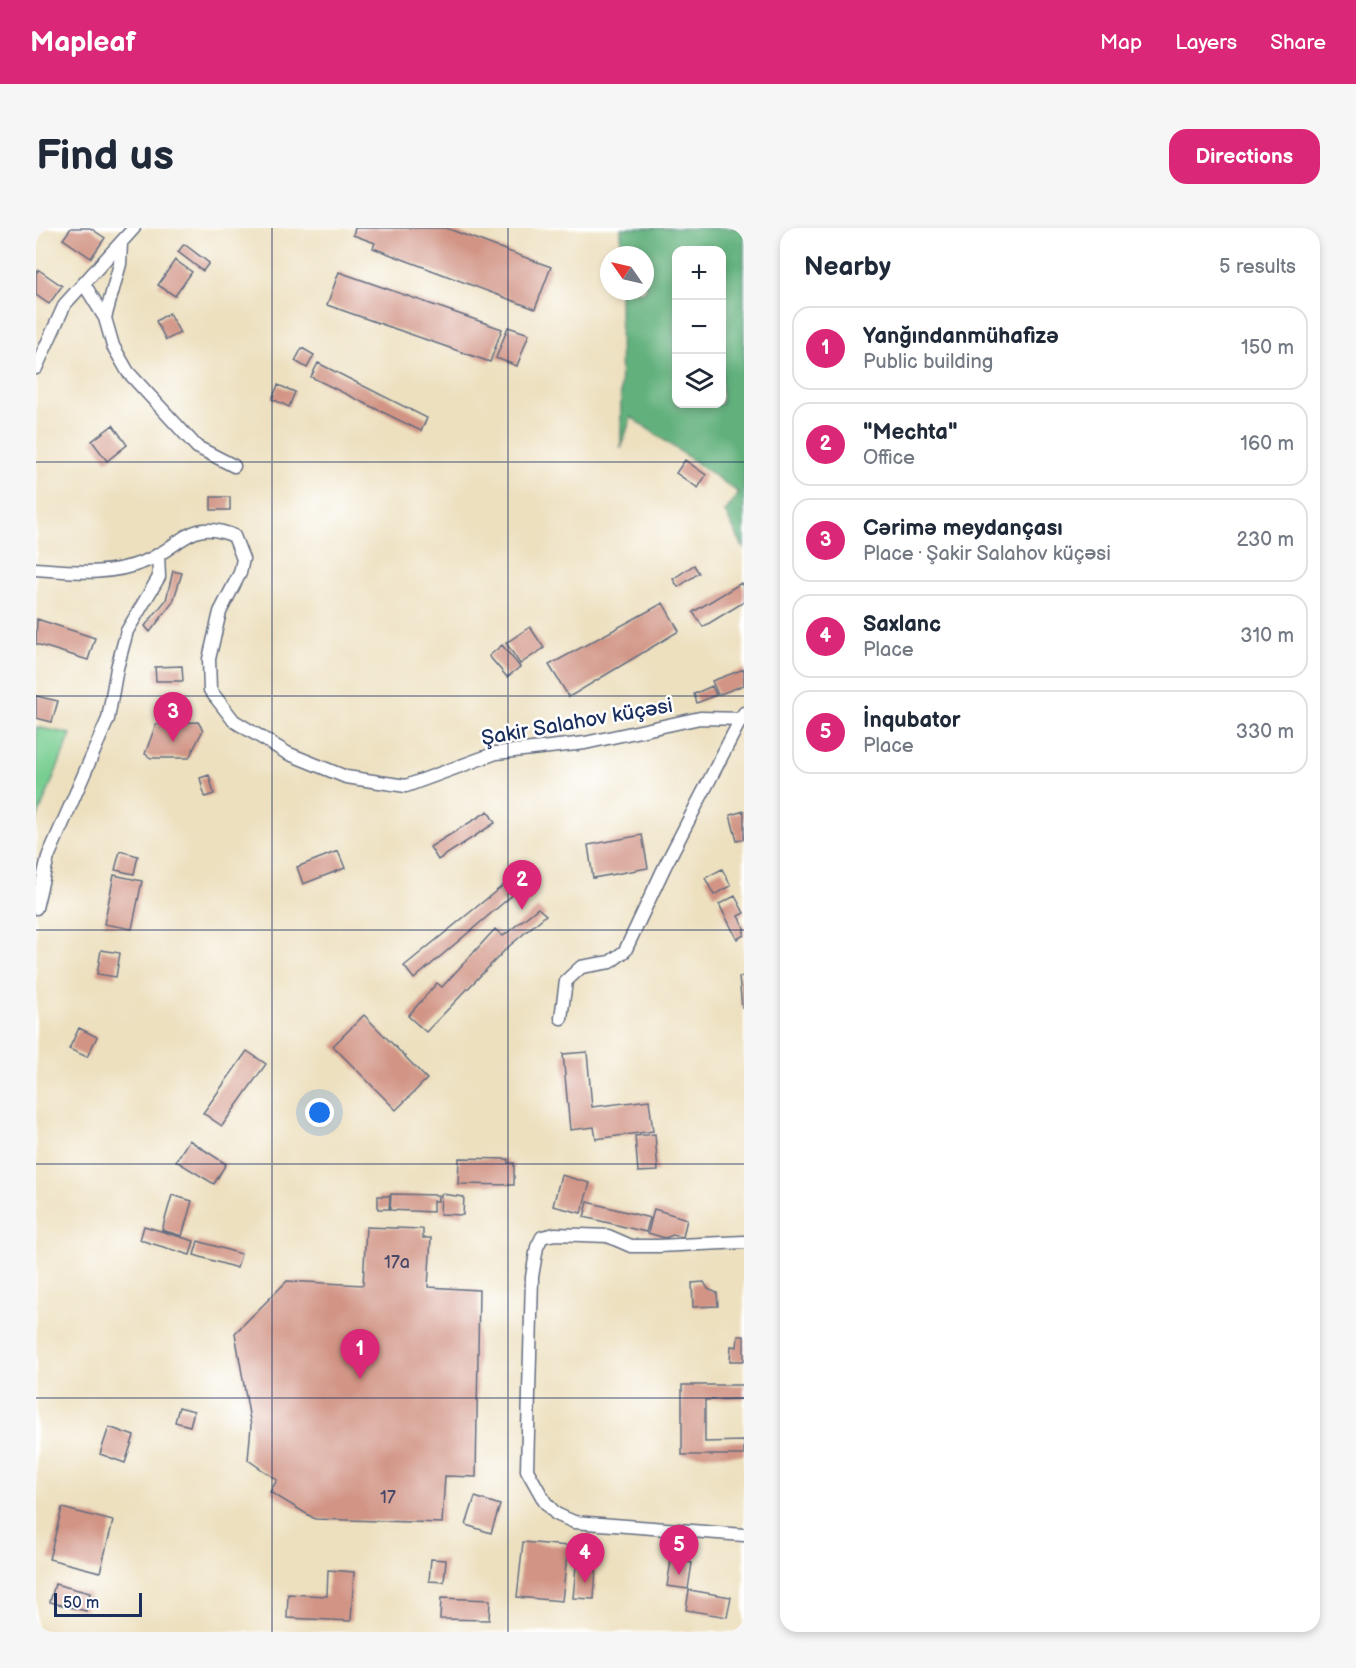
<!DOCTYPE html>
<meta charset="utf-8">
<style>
body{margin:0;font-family:"Balsamiq Sans",sans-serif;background:#f6f6f7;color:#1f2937}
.controls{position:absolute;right:18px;top:18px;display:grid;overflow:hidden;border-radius:12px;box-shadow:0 3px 9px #0003}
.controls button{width:54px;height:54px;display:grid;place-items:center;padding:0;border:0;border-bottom:2px solid #e0e1e3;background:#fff;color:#1f2937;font:30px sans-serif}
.compass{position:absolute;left:564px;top:18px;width:54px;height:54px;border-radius:50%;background:#fff;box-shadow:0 3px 9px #0003;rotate:304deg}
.scale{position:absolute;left:18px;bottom:15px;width:88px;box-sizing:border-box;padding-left:6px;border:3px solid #1b2f5e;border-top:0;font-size:16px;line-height:21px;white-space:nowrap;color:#1b2f5e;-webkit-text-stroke:4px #fff;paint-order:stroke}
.you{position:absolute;left:284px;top:885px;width:21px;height:21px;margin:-15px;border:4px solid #fff;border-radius:50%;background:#1a73e8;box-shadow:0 0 0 9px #1a73e833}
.badge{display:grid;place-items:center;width:39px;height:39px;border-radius:50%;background:#db2777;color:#fff;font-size:20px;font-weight:700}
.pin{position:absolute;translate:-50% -50px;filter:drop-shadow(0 2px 3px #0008)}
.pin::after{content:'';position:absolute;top:32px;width:21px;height:18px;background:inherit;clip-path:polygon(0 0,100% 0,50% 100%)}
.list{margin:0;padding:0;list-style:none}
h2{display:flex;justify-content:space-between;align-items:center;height:78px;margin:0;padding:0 24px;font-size:26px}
h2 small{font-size:20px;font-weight:400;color:#747a83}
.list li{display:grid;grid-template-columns:39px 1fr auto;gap:18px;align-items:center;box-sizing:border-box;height:84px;margin:0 12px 12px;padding:0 12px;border:2px solid #e0e1e3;border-radius:18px}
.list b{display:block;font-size:22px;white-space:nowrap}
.list p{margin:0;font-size:20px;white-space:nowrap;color:#747a83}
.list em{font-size:20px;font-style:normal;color:#747a83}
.icon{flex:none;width:33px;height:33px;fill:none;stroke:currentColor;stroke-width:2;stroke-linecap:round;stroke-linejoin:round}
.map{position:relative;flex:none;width:708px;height:1404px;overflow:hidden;border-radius:18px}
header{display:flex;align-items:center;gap:36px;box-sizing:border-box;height:84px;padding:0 30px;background:#db2777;color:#fff}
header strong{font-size:28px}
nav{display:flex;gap:33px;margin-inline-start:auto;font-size:21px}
.intro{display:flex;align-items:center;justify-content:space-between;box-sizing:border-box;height:144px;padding:0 36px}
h1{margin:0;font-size:42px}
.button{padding:15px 27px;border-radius:18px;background:#db2777;color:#fff;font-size:21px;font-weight:700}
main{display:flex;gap:36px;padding:0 36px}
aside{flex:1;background:#fff;border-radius:18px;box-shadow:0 3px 9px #0003}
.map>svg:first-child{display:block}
</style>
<header>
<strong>Mapleaf</strong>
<nav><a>Map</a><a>Layers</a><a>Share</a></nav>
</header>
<div class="intro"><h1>Find us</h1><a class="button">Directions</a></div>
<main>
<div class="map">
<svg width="708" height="1404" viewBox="0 0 708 1404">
<rect width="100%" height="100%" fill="#fff"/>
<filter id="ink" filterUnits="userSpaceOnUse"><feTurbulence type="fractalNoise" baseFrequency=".0167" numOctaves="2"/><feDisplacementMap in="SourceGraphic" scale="12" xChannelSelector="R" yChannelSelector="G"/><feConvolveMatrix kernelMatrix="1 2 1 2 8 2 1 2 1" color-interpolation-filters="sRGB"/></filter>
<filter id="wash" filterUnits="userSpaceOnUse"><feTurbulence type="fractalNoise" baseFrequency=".008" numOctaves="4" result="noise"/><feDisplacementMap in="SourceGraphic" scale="24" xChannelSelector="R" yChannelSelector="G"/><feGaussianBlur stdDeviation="1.35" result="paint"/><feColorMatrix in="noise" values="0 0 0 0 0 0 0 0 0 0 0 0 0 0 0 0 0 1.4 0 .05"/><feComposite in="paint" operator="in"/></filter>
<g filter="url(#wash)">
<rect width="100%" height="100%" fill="#ede0bf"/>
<path fill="#78ce91" stroke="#4a7e78" stroke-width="1.5" d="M0,499l35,7 -35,87z"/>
<path fill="#62b17b" stroke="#3e706c" stroke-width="1.5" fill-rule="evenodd" d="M585,0h123v321l-19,-37 14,-19 -108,-76 -10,32 -1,-158h25v-36h-24zM640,22h46v154h-46z"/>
<g id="blocks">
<path fill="#d19485" d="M35,0h19l15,10 -14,20 -28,-19z
M319,0h91l105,39 -16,42 -162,-61 2,-5 -22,-8z
M148,16l25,19 -6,8 -25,-19z
M139,32l17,12 -17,24 -17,-11z
M3,42l23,16 -13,18 -13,-9v-22z
M303,44l163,57 -12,33 -163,-57z
M133,85l11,20 -14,7 -10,-19z
M472,99l21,7 -12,32 -21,-8z
M266,120l12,7 -7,13 -12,-7z
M282,135l109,55 -6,13 -110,-54z
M242,157l17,7 -6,15 -17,-8z
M77,197l14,20 -20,16 -15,-20z
M649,232l21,15 -8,13 -22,-15z
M175,269h19v13h-19z
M658,337l5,8 -21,14 -5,-8z
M137,343l9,2 -9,29 -23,30 -5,-6 21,-26z
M705,355l3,6v13l-41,25 -10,-15z
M627,375l16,28 -110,66 -20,-32z
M1,391l58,19 -7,22 -52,-16z
M494,399l14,21 -24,16 -14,-21z
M466,417l18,22 -13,10 -18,-21z
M146,438l1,15h-27l-1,-14z
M708,441v16l-26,10 -6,-14z
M676,458l4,9 -19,8 -3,-9z
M0,468l22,5 -6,21 -16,-4z
M162,494l5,8 -14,28h-38l-6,-4 11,-30z
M173,547l5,19 -9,3 -5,-19z
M452,583l7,12 -57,37 -8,-13z
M708,583v28l-7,2 -7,-26z
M606,607l6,33 -55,10 -5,-33z
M84,623l18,5 -4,18 -19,-4z
M302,623l7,17 -42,16 -6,-17z
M686,641l9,17 -17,9 -9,-17z
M78,647l28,6 -10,48 -28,-5z
M475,651l5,13 -102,87 -10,-13z
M699,668l9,17 -6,3 6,11v8l-7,4 -18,-35z
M502,680l8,7 -39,33 -81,84 -18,-16 29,-33 5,4 53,-58 8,7z
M65,722l19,3 -4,24 -19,-3z
M708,748v32h-2l-3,-31z
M328,787l63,64 -31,31 -63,-64z
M43,800l18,9 -10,20 -18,-8z
M211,823l19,13 -44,62 -19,-13z
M551,824l5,55 57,-7 4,31 -57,8 -2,-12 -24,3 -7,-76z
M619,906l3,37 -20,1 -3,-36z
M153,912l37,24 -12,20 -38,-23z
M423,930l49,1v4h6v22l-56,-1z
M525,947l29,8 -9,30 -28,-7z
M355,966l47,1v6h-5v11l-43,-2z
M405,966l23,3 -1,18 -23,-1z
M136,967l20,6 -10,35 -20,-6z
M342,968h12l-1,13h-11z
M552,974l62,16 -4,14 -62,-15z
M618,981l33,10 -4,18 -10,-2 -8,3 -17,-5z
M108,998l50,15 -4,14 -50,-15z
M330,999l57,2v9h8l-3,49 51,3 -3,187 -31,-1 -3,47 -127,-4 -45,-27 7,-12 -29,-20 3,-34 -16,-93 52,-52 76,4z
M162,1013l43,13 -4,14 -43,-13z
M668,1054l4,7 9,4 1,13 -25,1 -1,-24z
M702,1108h6v25h-14l1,-15 6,1z
M646,1157h62v14l-39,1v42l39,-1v14h-62z
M143,1179l15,4 -4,15 -15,-4z
M73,1199l25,9 -9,27 -25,-9z
M439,1269l25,8 -9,28 -25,-8z
M26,1280l51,13 -13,51 -51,-13z
M487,1314l45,4 -6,55 -45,-4z
M395,1331l15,1 -2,22 -15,-1z
M635,1332l21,3 -4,26 -21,-3z
M540,1338l20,2 -2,31 -21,-1z
M292,1342l26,2 -3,49 -64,-3 1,-24 39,2z
M19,1356l35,9 -4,18 -36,-9z
M653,1362l42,7 -4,20 -41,-7z
M405,1370l49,2 -1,20 -49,-1z"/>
</g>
</g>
<g filter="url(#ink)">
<use href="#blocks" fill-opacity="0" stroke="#646d80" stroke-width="1.5"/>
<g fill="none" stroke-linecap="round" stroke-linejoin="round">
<defs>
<path id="minor" d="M48,56l21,34 8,28 15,26 69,75 37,19
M69,90l15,-54 1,-21
M0,140l29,-64 69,-76
M0,341c38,3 74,7 110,-8 36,-15 44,-44 88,-25l9,23 -3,14 -20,39 -11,47 1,31 24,31 53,32 59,24 60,9 90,-33 89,-10 115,-25 44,1
M0,680l12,-51 60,-138 9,-51 10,-37 32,-54 -1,-23
M525,790l5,-37 15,-14 29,-5 15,-11 40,-85 79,-153
M708,1014l-86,4h-27l-23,-10 -53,-2 -13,3 -5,10 -5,30 -5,193 18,32 11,12 18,8 170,13"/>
</defs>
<use href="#minor" stroke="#646d80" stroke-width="15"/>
<use href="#minor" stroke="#fff" stroke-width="12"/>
</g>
</g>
<path fill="none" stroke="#1b2f5e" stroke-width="1.5" stroke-opacity="0.55" d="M236,0v1404M472,0v1404M0,234h708M0,468h708M0,702h708M0,936h708M0,1170h708"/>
<g text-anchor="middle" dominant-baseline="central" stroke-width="5" stroke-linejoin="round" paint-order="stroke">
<g font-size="18" fill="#484868">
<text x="361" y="1034">17a</text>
<text x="352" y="1269">17</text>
</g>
<g font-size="21" fill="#1b2f5e" stroke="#fff">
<text transform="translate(541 494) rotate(-10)">Şakir Salahov küçəsi</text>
</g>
</g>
</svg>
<div class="controls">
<button>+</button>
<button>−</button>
<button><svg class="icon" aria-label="layers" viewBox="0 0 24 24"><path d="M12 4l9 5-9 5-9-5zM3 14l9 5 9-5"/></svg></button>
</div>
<svg class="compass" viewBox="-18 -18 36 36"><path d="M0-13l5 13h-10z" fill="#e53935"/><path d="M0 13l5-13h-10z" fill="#747a83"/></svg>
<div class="scale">50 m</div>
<div class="you"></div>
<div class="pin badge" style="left:324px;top:1151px">1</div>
<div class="pin badge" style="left:486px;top:682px">2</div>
<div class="pin badge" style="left:137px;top:514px">3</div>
<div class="pin badge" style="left:549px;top:1355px">4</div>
<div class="pin badge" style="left:643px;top:1347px">5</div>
</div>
<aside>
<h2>Nearby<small>5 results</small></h2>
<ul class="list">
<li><span class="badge">1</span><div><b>Yanğındanmühafizə</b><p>Public building</p></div><em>150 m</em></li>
<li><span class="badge">2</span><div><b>&quot;Mechta&quot;</b><p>Office</p></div><em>160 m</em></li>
<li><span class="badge">3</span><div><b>Cərimə meydançası</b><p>Place · Şakir Salahov küçəsi</p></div><em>230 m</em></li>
<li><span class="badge">4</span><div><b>Saxlanc</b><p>Place</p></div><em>310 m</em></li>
<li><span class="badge">5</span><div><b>İnqubator</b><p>Place</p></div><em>330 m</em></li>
</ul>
</aside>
</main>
